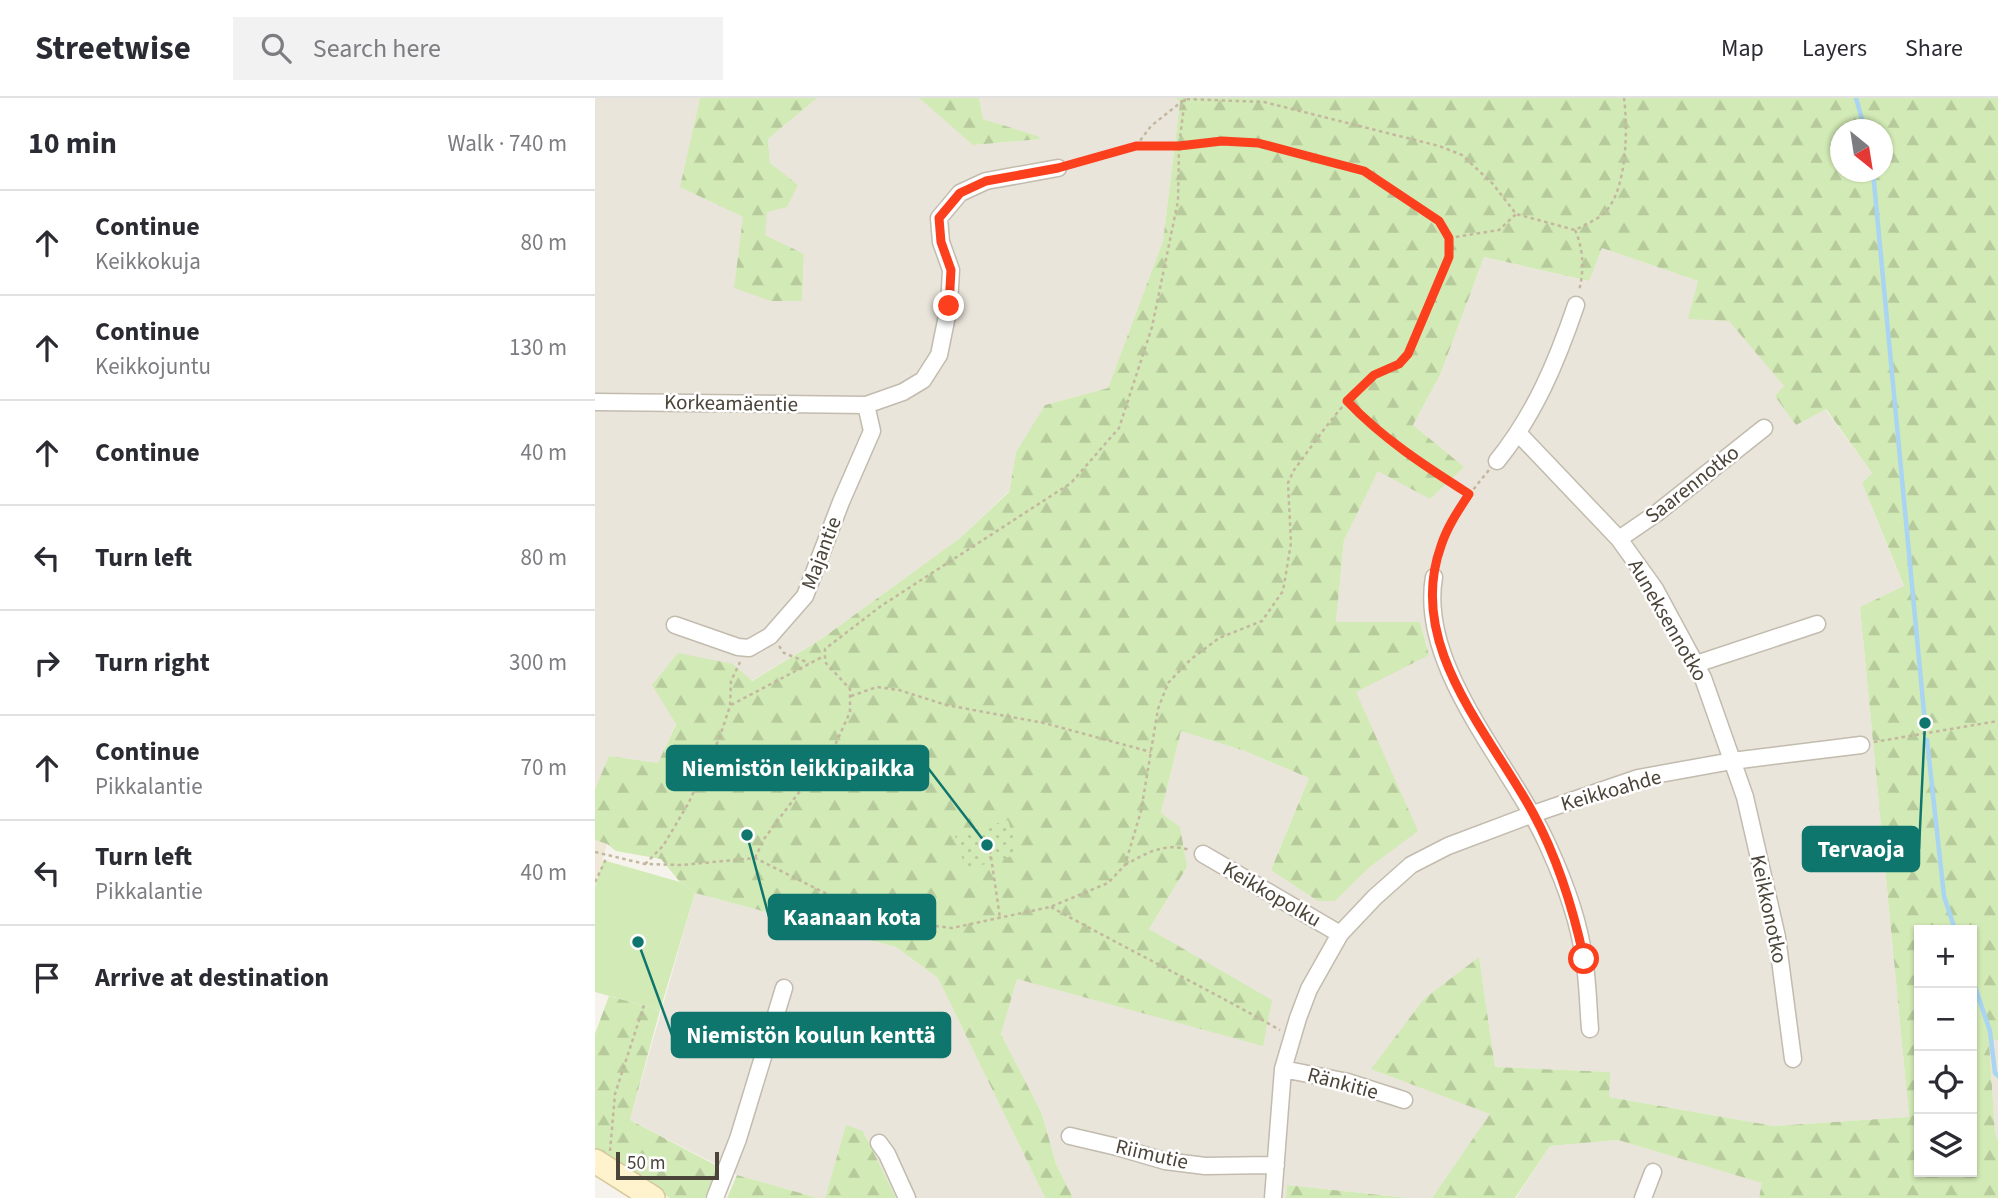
<!DOCTYPE html>
<meta charset="utf-8">
<style>
body{margin:0;font-family:"Source Sans 3",sans-serif;background:#f2f2f3;color:#2b2b33}
.controls{position:absolute;right:21px;bottom:21px;display:grid;overflow:hidden;border-radius:0px;box-shadow:0 2px 5px #0004}
.controls button{width:63px;height:63px;display:grid;place-items:center;padding:0;border:0;border-bottom:2px solid #e1e1e2;background:#fff;color:#2b2b33;font:35px sans-serif}
.compass{position:absolute;left:1235px;top:21px;width:63px;height:63px;border-radius:50%;background:#fff;box-shadow:0 2px 5px #0004;rotate:150deg}
.scale{position:absolute;left:21px;bottom:18px;width:103px;box-sizing:border-box;padding-left:7px;border:4px solid #4b4439;border-top:0;font-size:19px;line-height:24px;white-space:nowrap;color:#4b4439;-webkit-text-stroke:5px #fff;paint-order:stroke}
.stop{position:absolute;width:21px;height:21px;margin:-16px;border:5px solid #fc3f1d;border-radius:50%;background:#fff}
.stop.end{background:#fc3f1d;border-color:#fff;box-shadow:0 2px 7px #0008}
.list{margin:0;padding:0;list-style:none}
h2{display:flex;justify-content:space-between;align-items:center;height:91px;margin:0;padding:0 28px;font-size:30px}
h2 small{font-size:23px;font-weight:400;color:#7c7c81}
.list li{display:grid;grid-template-columns:46px 1fr auto;gap:21px;align-items:center;box-sizing:border-box;height:105px;padding:0 28px;border-top:2px solid #e1e1e2}
.list b{display:block;font-size:26px;white-space:nowrap}
.list p{margin:0;font-size:23px;white-space:nowrap;color:#7c7c81}
.list em{font-size:23px;font-style:normal;color:#7c7c81}
.icon{flex:none;width:38px;height:38px;fill:none;stroke:currentColor;stroke-width:2;stroke-linecap:round;stroke-linejoin:round}
.map{position:relative;flex:none;width:1403px;height:1100px;overflow:hidden}
header{display:flex;align-items:center;gap:42px;box-sizing:border-box;height:98px;padding:0 35px;background:#fff;border-bottom:2px solid #e1e1e2}
header strong{font-size:33px}
nav{display:flex;gap:38px;margin-inline-start:auto;font-size:24px}
.search{width:490px;height:63px;background:#f2f2f3;display:flex;align-items:center;gap:18px;box-sizing:border-box;padding:0 24px;border-radius:0px;color:#7c7c81;font-size:26px}
main{display:flex}
aside{flex:1;background:#fff}
.map>svg:first-child{display:block}
</style>
<header>
<strong>Streetwise</strong>
<div class="search"><svg class="icon" aria-label="search" viewBox="0 0 24 24"><circle cx="10" cy="10" r="6"/><path d="M15 15l6 6"/></svg>Search here</div>
<nav><a>Map</a><a>Layers</a><a>Share</a></nav>
</header>
<main>
<aside>
<h2>10 min<small>Walk · 740 m</small></h2>
<ul class="list">
<li><svg class="icon" aria-label="ahead" viewBox="0 0 24 24"><path d="M12 20V5M6 11l6-6 6 6"/></svg><div><b>Continue</b><p>Keikkokuja</p></div><em>80 m</em></li>
<li><svg class="icon" aria-label="ahead" viewBox="0 0 24 24"><path d="M12 20V5M6 11l6-6 6 6"/></svg><div><b>Continue</b><p>Keikkojuntu</p></div><em>130 m</em></li>
<li><svg class="icon" aria-label="ahead" viewBox="0 0 24 24"><path d="M12 20V5M6 11l6-6 6 6"/></svg><div><b>Continue</b></div><em>40 m</em></li>
<li><svg class="icon" aria-label="left" viewBox="0 0 24 24"><path d="M17 20v-9H6M10 6l-5 5 5 5"/></svg><div><b>Turn left</b></div><em>80 m</em></li>
<li><svg class="icon" aria-label="right" viewBox="0 0 24 24"><path d="M7 20v-9h11M14 6l5 5-5 5"/></svg><div><b>Turn right</b></div><em>300 m</em></li>
<li><svg class="icon" aria-label="ahead" viewBox="0 0 24 24"><path d="M12 20V5M6 11l6-6 6 6"/></svg><div><b>Continue</b><p>Pikkalantie</p></div><em>70 m</em></li>
<li><svg class="icon" aria-label="left" viewBox="0 0 24 24"><path d="M17 20v-9H6M10 6l-5 5 5 5"/></svg><div><b>Turn left</b><p>Pikkalantie</p></div><em>40 m</em></li>
<li><svg class="icon" aria-label="arrive" viewBox="0 0 24 24"><path d="M6 21V4h12l-3 4 3 4H6"/></svg><div><b>Arrive at destination</b></div></li>
</ul>
</aside>
<div class="map">
<svg width="1403" height="1100" viewBox="0 0 1403 1100">
<defs>
<pattern id="forest-firs" width="22" height="20" patternUnits="userSpaceOnUse" patternTransform="scale(1.75)"><rect width="22" height="20" fill="#d2eab5"/><path d="M5 1l3.5 6h-7zM16 11l3.5 6h-7z" fill="#b6ca9c"/></pattern>
<pattern id="park-dots" width="8" height="8" patternUnits="userSpaceOnUse" patternTransform="scale(1.75)"><rect width="8" height="8" fill="#d2eab5"/><path d="M2 2h.1M6 6h.1" fill="none" stroke="#b6ca9c" stroke-width="1.8" stroke-linecap="round"/></pattern>
</defs>
<rect width="100%" height="100%" fill="#f6f3ec"/>
<path fill="#eae5da" d="M0,0h105l-19,89 62,30 59,84 2,-47 -40,-18 6,-73 -2,-24 49,-41h102l55,47 65,-6 -1,-3 -55,-17 -4,-21h197l4,4 -17,139 -55,147 -63,17 -29,47 -7,39 -49,47 -140,102 -69,41 -18,-17 -57,59 -18,40 -49,-7 -14,33z
M1007,150l96,33 86,105 11,39 30,-16 47,64 -10,10 42,104 -44,20 49,510 -135,9 -165,-29v-25l-114,-5 -16,-109 -107,111 119,45 -59,84h-24l-121,-13 -1,13h-213l-17,-34 -14,-50 -41,-80 16,-55 245,66 -55,-81 -58,-35 38,-62 -26,-54 20,-82 64,20 64,27 -38,92 64,31 36,-35 -15,-175 73,-37 -9,-32h-84l8,-82 34,-70 85,-3 -50,-42 27,-50 44,-118 104,24z
M100,795l201,54 42,31 107,220h-149l-33,-67 -17,-5 -21,72h-7l-81,-23 -107,-55z
M1394,942h9v100l-3,-7z
M1023,1042l145,43 -4,15h-243l34,-52z"/>
<path fill="#efe8d6" d="M0,742l12,4 -12,42z"/>
<path fill="#d2eab5" d="M8,762l77,22 15,11 -35,117 -65,-18v-105z"/>
<path fill="url(#forest-firs)" fill-rule="evenodd" d="M105,0h117l-49,41 2,24 28,22 -11,22 -20,5 -2,23 39,19 -2,47h-31l-37,-13 9,-71 -63,-30z
M324,0h60l4,21 55,17 2,3 -67,6z
M581,0h822v942h-9l6,93 3,7v58h-239l3,-15 -144,-43 -68,6 -35,52h-83l58,-84 -119,-45 53,-70 55,-42 16,110 115,5 -1,25 165,29 135,-9 -49,-510 44,-21 -42,-103 10,-10 -46,-64 -30,16 -21,-29 9,-10 -55,-65 -41,-2 10,-38 -96,-33 -13,33 -105,-24 -44,118 -27,50 51,42 -34,32 -52,-28 -34,69 -8,82h84l9,33 -73,37 62,139 -47,35 -36,35h-17l-47,-31 38,-92 -64,-27 -64,-20 -20,82 19,14 7,40 -38,62 123,71 -9,46 -246,-67 -16,55 41,80 14,50 17,34h-28l-107,-220 -42,-31 -201,-54 -15,-11 -19,-23 -45,-8 -9,-7 -12,-4v-51l14,-33 49,7 18,-39 -24,-39 26,-32 55,11 19,17 68,-41 140,-102 49,-46 7,-40 29,-47 63,-17 55,-147 17,-139zM1246,32h42v42h-42zM1324,832h53v242h-53z
M14,898l51,14 -30,110 89,47 -14,31h-35l-60,-39 -15,-8v-117z
M251,1027l17,6 33,67h-71z
M142,1077l81,23h-91z
M692,1087l121,13h-122z"/>
<path fill="url(#park-dots)" d="M413,722l10,34 -52,16 -11,-34z"/>
<g fill="none" stroke-linecap="round" stroke-linejoin="round">
<path stroke="#a9d4f2" stroke-width="4.5" d="M1261,0l9,32
M1278,74l52,551
M1332,642l17,156 11,34
M1377,880l18,53 5,42 3,3"/>
<defs>
<path id="street" d="M0,304l271,3 37,-13 20,-12 16,-25 10,-49 2,-36 -10,-28 -2,-24 21,-25 26,-12 72,-13
M924,336l100,105 36,50 48,89 42,119 32,140 16,122
M902,363c38,-47 60,-100 79,-156
M1024,441l38,-26 107,-85
M839,479c-16,92 80,190 115,271 16,35 30,73 35,111 4,23 4,47 6,70
M80,527l63,22 11,1 21,-12 35,-40 36,-94 31,-71 -6,-26
M1101,566l121,-40
M608,756l137,80
M688,971l65,13 56,18
M475,1038l47,11 48,14 40,5 71,-1
M284,1045l8,11 20,44
M120,1100l23,-59 46,-151
M678,1100l10,-129 15,-51 11,-29 31,-55 35,-37 36,-32 37,-19 85,-32 105,-36 94,-17 129,-16
M1048,1100l10,-26"/>
<path id="secondary" d="M0,1063l58,37"/>
</defs>
<use href="#street" stroke="#c2bbae" stroke-width="19"/>
<use href="#secondary" stroke="#d6c79b" stroke-width="26"/>
<path stroke="#c4b79f" stroke-width="2.5" stroke-dasharray="3.5 3.5" stroke-linecap="butt" d="M541,48l15,-20 34,-27 79,3 175,44 23,9 31,29 23,30 59,16c11,-6 23,-10 32,-20 20,-24 21,-82 17,-112
M980,132c9,20 9,41 4,61
M854,140l50,-8 17,-16
M752,303c36,38 78,65 122,93
M842,466c7,-37 28,-65 52,-94
M184,548l5,7 25,10
M256,598l26,-9 22,3 47,15 98,18 107,29
M136,607l93,-49
M1279,644l124,-21
M395,752l10,68
M0,754l50,12 37,1 73,-7 122,61 75,9 98,-21 58,-24 17,-18 16,-54 17,-102 10,-26 22,-23 29,-22 43,-17 21,-30 8,-48 -3,-60 6,-13c24,-32 47,-67 78,-93 12,-10 25,-11 36,-23l41,-97v-19l-10,-17 -75,-50 -106,-28 -36,-2 -43,5h-43l-64,18
M160,760l9,-19 72,-96 14,-31v-23l-25,-27v-13l56,-43 190,-123 48,-55 33,-101 26,-126 1,-55 6,-48
M50,766l18,-18 25,-42 31,-65 11,-33 1,-25 9,-19
M530,767c21,-12 40,-23 65,-15
M0,784l12,-25
M456,809c76,42 153,80 229,123
M15,1053l5,-57 29,-89"/>
<use href="#street" stroke="#fff" stroke-width="16"/>
<use href="#secondary" stroke="#fff3cd" stroke-width="23"/>
</g>
<g fill="none" stroke-linecap="round" stroke-linejoin="round">
<path stroke="#fc3f1d" stroke-width="9" d="M354,208l2,-36 -10,-28 -2,-24 21,-25 26,-12 72,-13 78,-22h43l43,-5 36,2 106,28 75,50 10,17v19l-41,97 -9,10 -25,11 -27,26c36,38 78,65 122,93 -11,17 -22,33 -28,52 -36,99 48,186 92,267 25,46 40,95 51,146"/>
</g>
<g text-anchor="middle" dominant-baseline="central" stroke-width="5" stroke-linejoin="round" paint-order="stroke">
<g font-size="21" fill="#4b4439" stroke="#fff">
<text transform="translate(136 305) rotate(1)">Korkeamäentie</text>
<text transform="translate(1097 386) rotate(-38)">Saarennotko</text>
<text transform="translate(226 455) rotate(-69)">Majantie</text>
<text transform="translate(1073 522) rotate(60)">Auneksennotko</text>
<text transform="translate(1016 692) rotate(-16)">Keikkoahde</text>
<text transform="translate(677 796) rotate(30)">Keikkopolku</text>
<text transform="translate(1174 811) rotate(78)">Keikkonotko</text>
<text transform="translate(748 985) rotate(15)">Ränkitie</text>
<text transform="translate(557 1056) rotate(13)">Riimutie</text>
</g>
</g>
<path fill="none" stroke="#0f766e" stroke-width="2.5" d="M392 747L333 670M1330 625L1324 751M152 737L174 819M43 844L77 937"/>
<g fill="#0f766e" stroke="#fff" stroke-width="2.5">
<circle cx="392" cy="747" r="7"/>
<circle cx="1330" cy="625" r="7"/>
<circle cx="152" cy="737" r="7"/>
<circle cx="43" cy="844" r="7"/>
</g>
<g fill="#0f766e" stroke="#0f766e" stroke-width="2.5">
<rect x="72" y="648" width="261" height="44" rx="7"/>
<rect x="1208" y="729" width="116" height="44" rx="7"/>
<rect x="174" y="797" width="166" height="44" rx="7"/>
<rect x="77" y="915" width="278" height="44" rx="7"/>
</g>
<g font-size="23" text-anchor="middle" font-weight="bold" fill="#fff">
<text x="203" y="678">Niemistön leikkipaikka</text>
<text x="1266" y="759">Tervaoja</text>
<text x="257" y="827">Kaanaan kota</text>
<text x="216" y="945">Niemistön koulun kenttä</text>
</g>
</svg>
<div class="controls">
<button>+</button>
<button>−</button>
<button><svg class="icon" aria-label="locate" viewBox="0 0 24 24"><circle cx="12" cy="12" r="6"/><path d="M12 2v4M12 18v4M2 12h4M18 12h4"/></svg></button>
<button><svg class="icon" aria-label="layers" viewBox="0 0 24 24"><path d="M12 4l9 5-9 5-9-5zM3 14l9 5 9-5"/></svg></button>
</div>
<svg class="compass" viewBox="-18 -18 36 36"><path d="M0-13l5 13h-10z" fill="#e53935"/><path d="M0 13l5-13h-10z" fill="#7c7c81"/></svg>
<div class="scale">50 m</div>
<div class="stop" style="left:989px;top:861px"></div>
<div class="stop end" style="left:354px;top:208px"></div>
</div>
</main>
